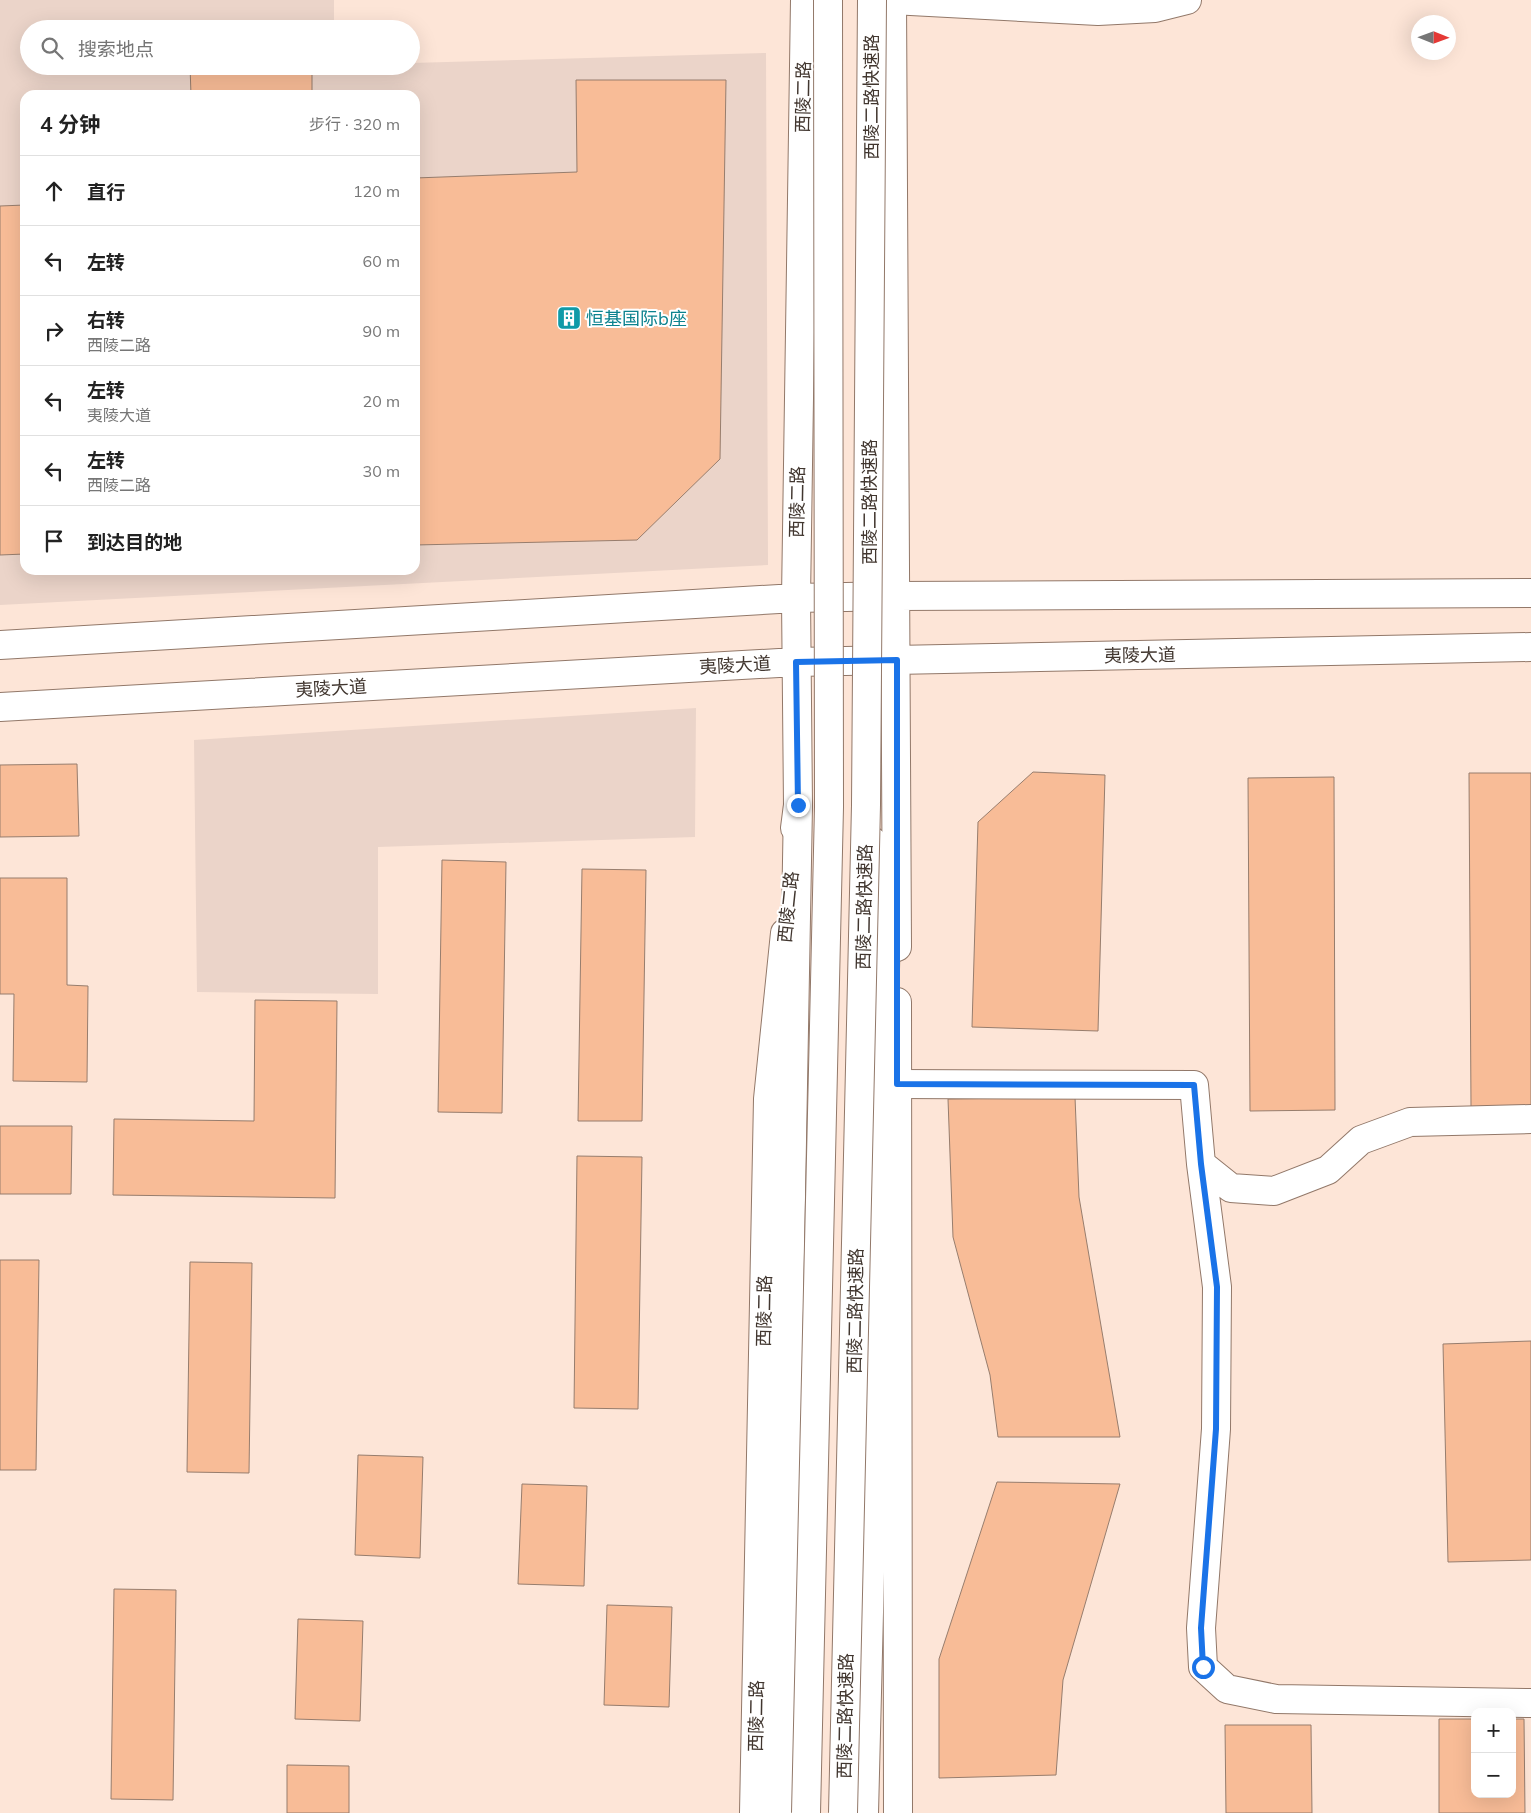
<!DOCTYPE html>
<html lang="zh">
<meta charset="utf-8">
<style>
body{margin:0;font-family:Mulish,"Noto Sans SC",sans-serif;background:#f2f2f2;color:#222}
.controls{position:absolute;right:15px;bottom:15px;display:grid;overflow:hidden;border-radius:10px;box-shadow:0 5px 20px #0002}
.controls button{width:45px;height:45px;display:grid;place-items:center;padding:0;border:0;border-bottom:1px solid #e0e0e0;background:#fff;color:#222;font:25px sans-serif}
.compass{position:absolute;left:1411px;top:15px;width:45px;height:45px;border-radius:50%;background:#fff;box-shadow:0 5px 20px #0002;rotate:91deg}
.stop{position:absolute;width:15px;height:15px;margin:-11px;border:4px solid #1a73e8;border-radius:50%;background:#fff}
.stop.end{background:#1a73e8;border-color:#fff;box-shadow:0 1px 5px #0008}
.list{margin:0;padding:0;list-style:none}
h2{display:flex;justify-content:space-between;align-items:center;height:65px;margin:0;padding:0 20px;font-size:21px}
h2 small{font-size:16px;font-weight:400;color:#767676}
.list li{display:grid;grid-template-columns:32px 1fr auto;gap:15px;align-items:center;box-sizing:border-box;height:70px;padding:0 20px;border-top:1px solid #e0e0e0}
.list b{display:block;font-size:19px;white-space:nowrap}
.list p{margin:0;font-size:16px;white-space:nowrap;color:#767676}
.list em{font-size:16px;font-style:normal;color:#767676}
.icon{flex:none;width:28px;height:28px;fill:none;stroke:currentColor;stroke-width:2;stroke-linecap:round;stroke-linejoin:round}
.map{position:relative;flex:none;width:1531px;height:1813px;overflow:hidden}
.search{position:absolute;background:#fff;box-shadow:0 5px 20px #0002;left:20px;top:20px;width:400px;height:55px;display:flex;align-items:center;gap:12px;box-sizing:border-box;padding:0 18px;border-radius:28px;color:#767676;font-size:19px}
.panel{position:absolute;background:#fff;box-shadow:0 5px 20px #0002;left:20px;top:90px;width:400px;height:485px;border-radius:15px}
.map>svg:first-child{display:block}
</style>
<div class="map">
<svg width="1531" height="1813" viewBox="0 0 1531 1813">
<rect width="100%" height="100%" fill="#fde5d7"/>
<path fill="#ebd4c9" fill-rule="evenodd" d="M0,0h334v29h-305v37h382v-3l355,-10 2,512 -768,40zM25,95h390v475h-390z
M696,708l-1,129 -317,10v147l-181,-2 -3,-252z"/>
<path fill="#f8bc97" stroke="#977d6d" d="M310,26v3h-83z
M190,66h122v29h-121z
M576,80h150l-6,379 -83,81 -222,5v-367l162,-6z
M25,205v349l-25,1v-349z
M77,764l2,72 -79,1v-72z
M1033,772l72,3 -7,256 -126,-4 6,-205z
M1469,773h62v334h-60z
M1334,777l1,333 -85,1 -2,-333z
M442,860l64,2 -4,251 -64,-1z
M582,869l64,1 -4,251h-64z
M0,878h67v107l21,1 -1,96 -74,-1 1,-87h-14z
M255,1000l82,1 -2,197 -222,-3 1,-76 140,2z
M1075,1097l4,100 41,240h-122l-8,-62 -37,-138 -5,-138z
M0,1126h72l-1,68h-71z
M577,1156l65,1 -4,252 -64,-1z
M0,1260h39l-3,210h-36z
M190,1262l62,1 -3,210 -62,-1z
M1531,1341v219l-83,2 -5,-218z
M358,1455l65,2 -3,101 -65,-3z
M997,1482l123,2 -57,196 -7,95 -117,3v-119z
M522,1484l65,2 -3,100 -66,-2z
M114,1589l62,1 -3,210 -62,-1z
M607,1605l65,2 -3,100 -65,-2z
M298,1619l65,2 -3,100 -65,-2z
M1439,1719h36v75h37v-75h12l1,94h-86z
M1225,1725h86l1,88h-86z
M287,1765l62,1v47h-62z"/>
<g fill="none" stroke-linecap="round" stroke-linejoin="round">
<defs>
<path id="minor" d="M892,0l206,11 57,-3 32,-8
M897,1084l297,1 7,79 30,24 43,3 54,-21 33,-30 49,-18 121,-3
M1201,1164l16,123 -1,142 -15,199 2,39 24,22 49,10 255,4"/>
<path id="major" d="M892,0l5,947
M0,645l796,-47 99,-2 636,-3
M0,707l796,-45 735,-15
M795,828l3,-23 -2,-207 9,-598
M897,1002l1,811
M754,1813l14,-714 17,-166"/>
<path id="highway" d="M780,1813l18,-1008
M864,1813l22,-884 -14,-88"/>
</defs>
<use href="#minor" stroke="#927869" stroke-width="30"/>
<use href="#major" stroke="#927869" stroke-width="30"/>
<use href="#highway" stroke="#927869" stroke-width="30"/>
<use href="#minor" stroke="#fff" stroke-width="28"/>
<use href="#major" stroke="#fff" stroke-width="28"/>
<use href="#highway" stroke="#fff" stroke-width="28"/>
<defs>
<path id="highway-bridge" d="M806,1813l23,-1006 -1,-807
M843,1813l23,-1008 6,-805"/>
</defs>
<use href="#highway-bridge" stroke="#927869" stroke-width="30" stroke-linecap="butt"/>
<use href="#highway-bridge" stroke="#fff" stroke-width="28"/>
</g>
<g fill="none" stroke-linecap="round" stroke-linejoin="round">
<path stroke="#1a73e8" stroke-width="6" d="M798,805l-2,-143 101,-2v424l297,1 7,79 16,123 -1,142 -15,199 2,39"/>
</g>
<defs>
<symbol id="building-square" viewBox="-11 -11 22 22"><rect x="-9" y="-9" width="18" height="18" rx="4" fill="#0f9aa8" stroke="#fff"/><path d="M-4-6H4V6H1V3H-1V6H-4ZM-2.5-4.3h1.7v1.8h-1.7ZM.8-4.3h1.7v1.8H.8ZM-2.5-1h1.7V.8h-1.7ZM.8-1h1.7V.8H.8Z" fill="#fff"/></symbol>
</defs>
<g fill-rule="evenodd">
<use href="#building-square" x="555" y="304" width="28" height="28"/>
</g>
<g text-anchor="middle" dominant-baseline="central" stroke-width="4" stroke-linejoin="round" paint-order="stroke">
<g font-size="18" fill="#41362f" stroke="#fff">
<text transform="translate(803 97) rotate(-89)">西陵二路</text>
<text transform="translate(871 97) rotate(-90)">西陵二路快速路</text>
<text transform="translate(797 502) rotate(-89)">西陵二路</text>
<text transform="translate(869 502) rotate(-90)">西陵二路快速路</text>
<text transform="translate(1140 655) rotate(-1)">夷陵大道</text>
<text transform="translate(735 665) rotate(-3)">夷陵大道</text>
<text transform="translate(331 688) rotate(-3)">夷陵大道</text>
<text transform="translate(788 907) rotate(-84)">西陵二路</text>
<text transform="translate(864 907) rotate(-89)">西陵二路快速路</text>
<text transform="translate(764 1311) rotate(-89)">西陵二路</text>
<text transform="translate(855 1311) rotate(-89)">西陵二路快速路</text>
<text transform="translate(756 1716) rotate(-89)">西陵二路</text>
<text transform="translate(845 1716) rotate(-89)">西陵二路快速路</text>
</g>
<g font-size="18" fill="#0d838f" stroke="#fff" text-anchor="start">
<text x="586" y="318">恒基国际b座</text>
</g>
</g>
</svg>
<div class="controls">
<button>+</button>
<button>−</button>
</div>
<svg class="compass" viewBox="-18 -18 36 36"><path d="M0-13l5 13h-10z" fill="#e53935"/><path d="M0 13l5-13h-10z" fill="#767676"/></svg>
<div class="stop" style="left:1203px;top:1667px"></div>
<div class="stop end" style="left:798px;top:805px"></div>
<div class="search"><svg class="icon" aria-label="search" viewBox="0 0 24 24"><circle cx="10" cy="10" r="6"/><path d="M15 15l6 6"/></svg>搜索地点</div>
<section class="panel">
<h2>4 分钟<small>步行 · 320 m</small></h2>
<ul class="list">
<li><svg class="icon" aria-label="ahead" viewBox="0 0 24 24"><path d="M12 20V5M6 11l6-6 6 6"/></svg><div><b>直行</b></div><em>120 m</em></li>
<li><svg class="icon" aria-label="left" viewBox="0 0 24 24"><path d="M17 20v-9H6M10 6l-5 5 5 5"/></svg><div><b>左转</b></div><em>60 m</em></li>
<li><svg class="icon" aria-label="right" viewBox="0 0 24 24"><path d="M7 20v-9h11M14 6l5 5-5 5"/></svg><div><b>右转</b><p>西陵二路</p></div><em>90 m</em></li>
<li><svg class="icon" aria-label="left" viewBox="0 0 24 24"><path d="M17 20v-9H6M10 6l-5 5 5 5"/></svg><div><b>左转</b><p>夷陵大道</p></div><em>20 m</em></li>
<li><svg class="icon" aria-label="left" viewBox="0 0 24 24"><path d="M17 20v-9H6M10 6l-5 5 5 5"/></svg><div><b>左转</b><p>西陵二路</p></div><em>30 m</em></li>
<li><svg class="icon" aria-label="arrive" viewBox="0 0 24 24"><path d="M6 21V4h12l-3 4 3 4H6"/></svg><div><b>到达目的地</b></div></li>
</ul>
</section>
</div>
